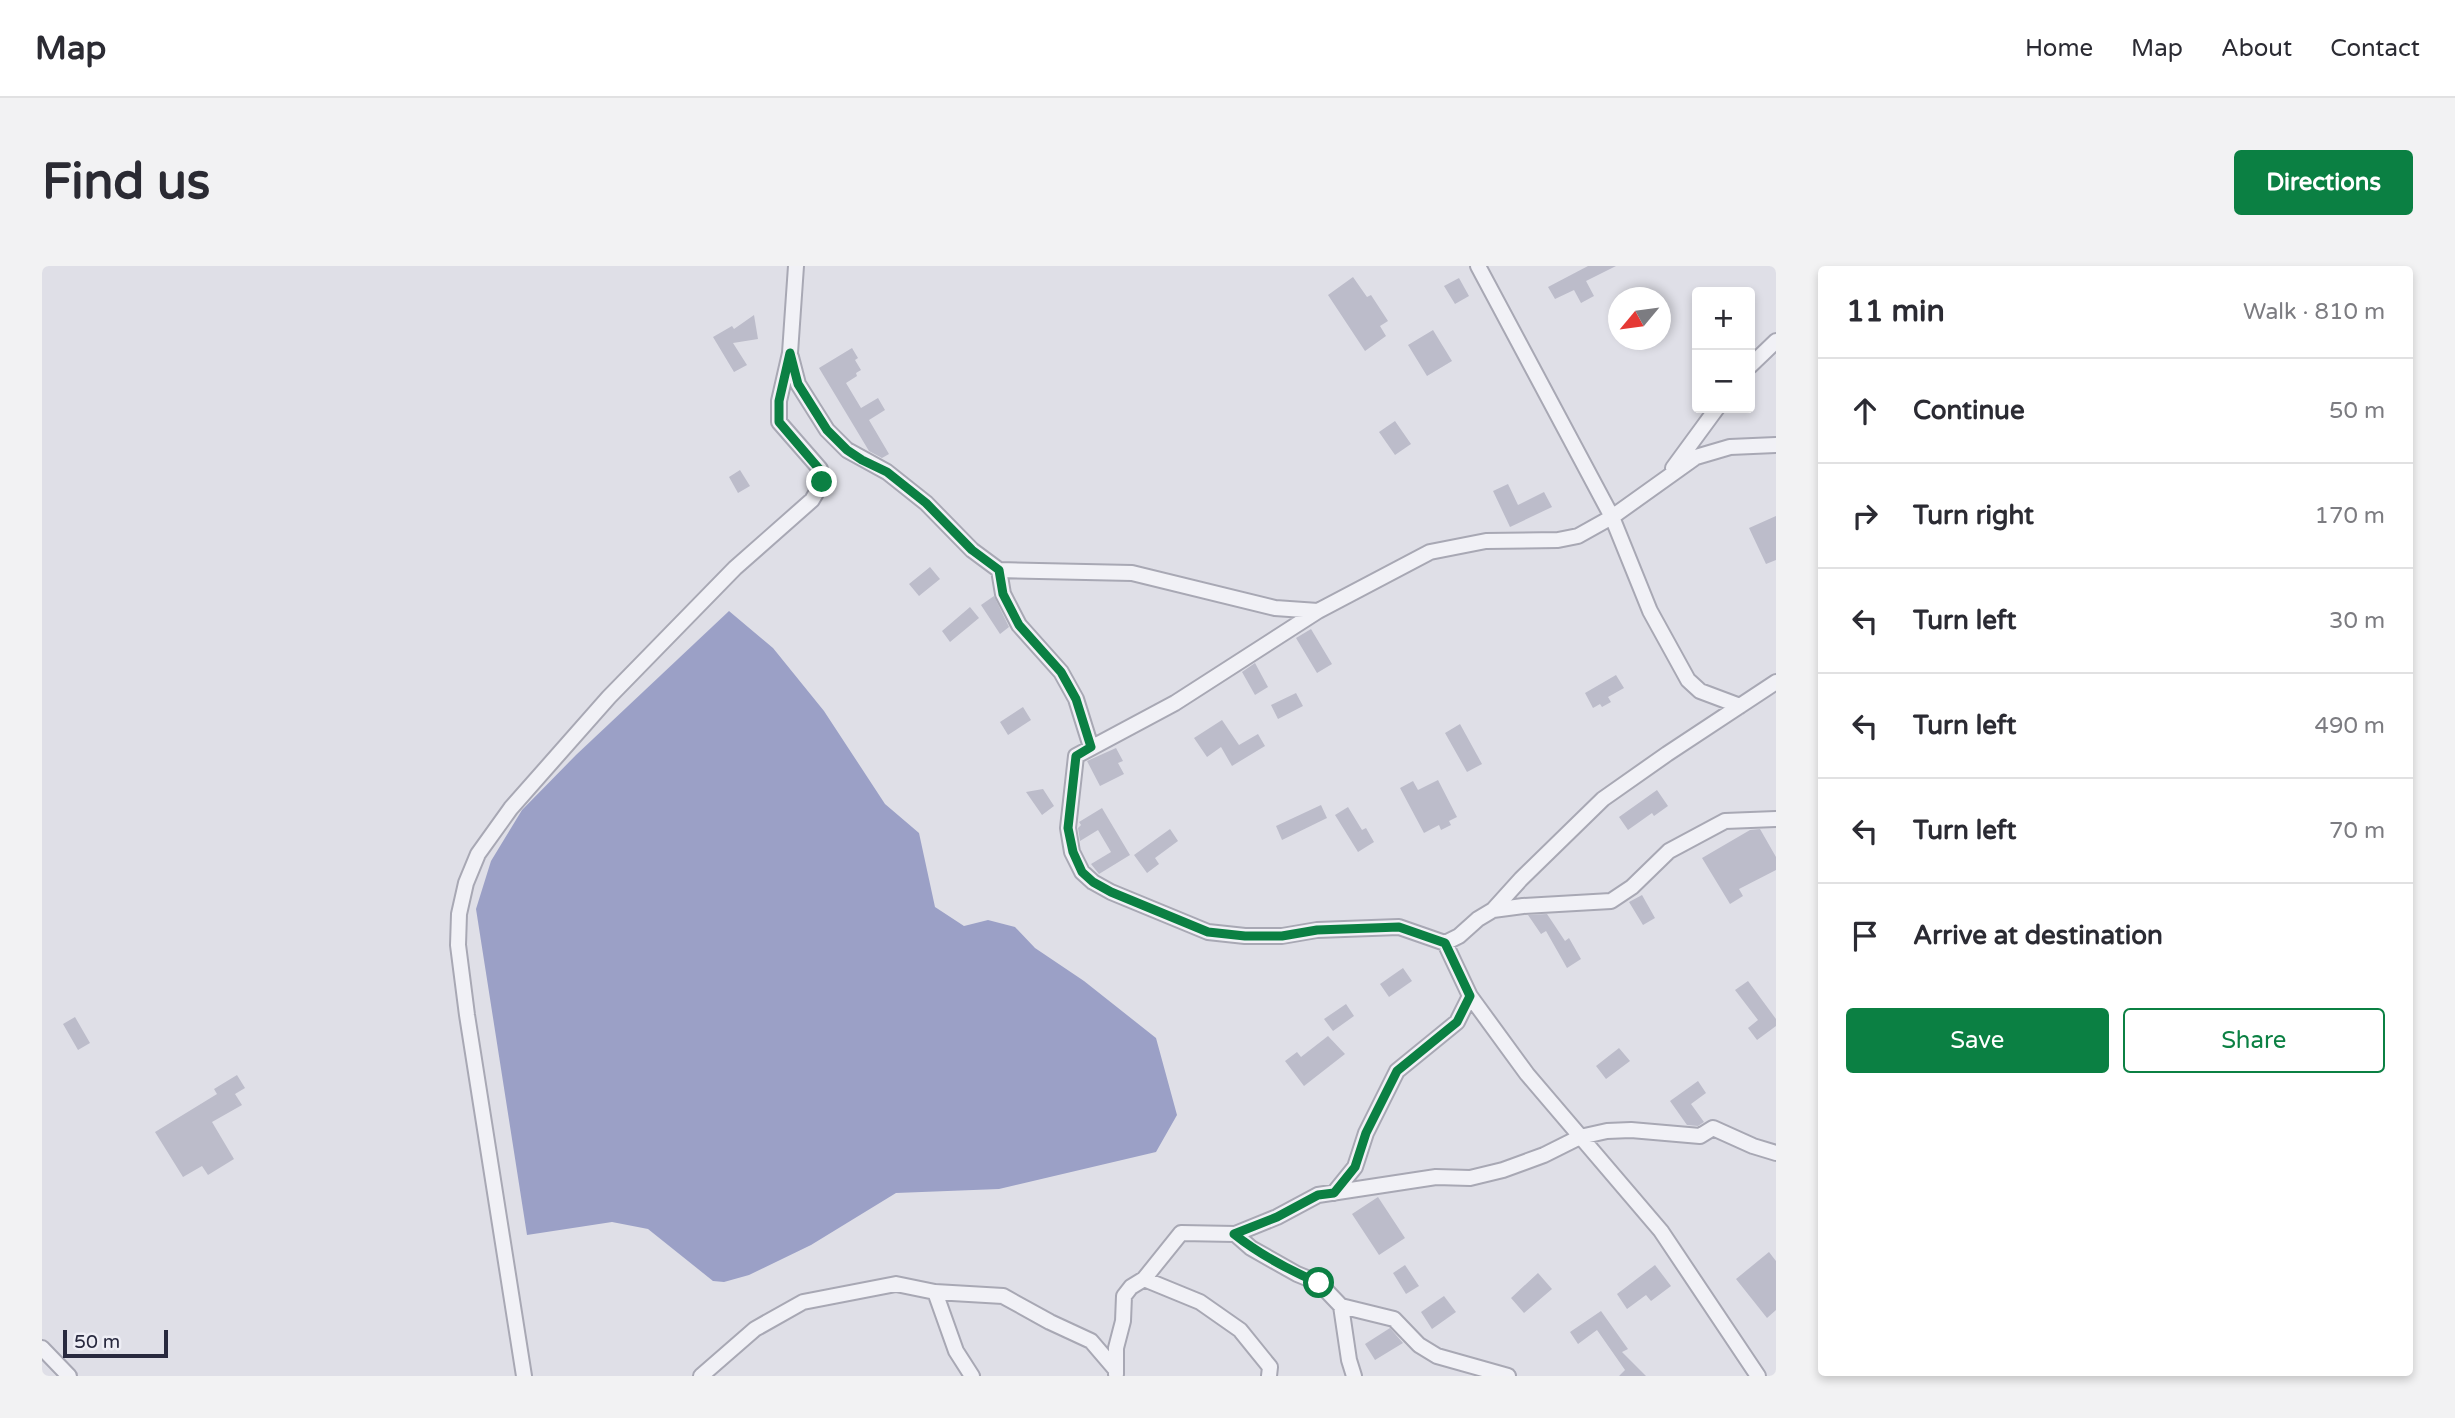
<!DOCTYPE html>
<meta charset="utf-8">
<style>
body{margin:0;font-family:"Varela Round",sans-serif;background:#f2f2f3;color:#2b2b33}
.controls{position:absolute;right:21px;top:21px;display:grid;overflow:hidden;border-radius:7px;box-shadow:0 4px 10px #0003}
.controls button{width:63px;height:63px;display:grid;place-items:center;padding:0;border:0;border-bottom:2px solid #e1e1e2;background:#fff;color:#2b2b33;font:35px sans-serif}
.compass{position:absolute;left:1566px;top:21px;width:63px;height:63px;border-radius:50%;background:#fff;box-shadow:0 4px 10px #0003;rotate:241deg}
.scale{position:absolute;left:21px;bottom:18px;width:105px;box-sizing:border-box;padding-left:7px;border:4px solid #28293e;border-top:0;font-size:19px;line-height:24px;white-space:nowrap;color:#28293e;-webkit-text-stroke:5px #eeeef5;paint-order:stroke}
.stop{position:absolute;width:21px;height:21px;margin:-16px;border:5px solid #0b8043;border-radius:50%;background:#fff}
.stop.end{background:#0b8043;border-color:#fff;box-shadow:0 2px 7px #0008}
.list{margin:0;padding:0;list-style:none}
h2{display:flex;justify-content:space-between;align-items:center;height:91px;margin:0;padding:0 28px;font-size:30px}
h2 small{font-size:23px;font-weight:400;color:#7c7c81}
.list li{display:grid;grid-template-columns:46px 1fr auto;gap:21px;align-items:center;box-sizing:border-box;height:105px;padding:0 28px;border-top:2px solid #e1e1e2}
.list b{display:block;font-size:26px;white-space:nowrap}
.list em{font-size:23px;font-style:normal;color:#7c7c81}
.actions{display:flex;gap:14px;padding:21px 28px}
.actions a{flex:1;padding:16px 0;border:2px solid #0b8043;border-radius:7px;text-align:center;font-size:24px;color:#0b8043}
.actions .main{background:#0b8043;color:#fff}
.icon{flex:none;width:38px;height:38px;fill:none;stroke:currentColor;stroke-width:2;stroke-linecap:round;stroke-linejoin:round}
.map{position:relative;flex:none;width:1734px;height:1110px;overflow:hidden;border-radius:7px}
header{display:flex;align-items:center;gap:42px;box-sizing:border-box;height:98px;padding:0 35px;background:#fff;border-bottom:2px solid #e1e1e2}
header strong{font-size:33px}
nav{display:flex;gap:38px;margin-inline-start:auto;font-size:24px}
.intro{display:flex;align-items:center;justify-content:space-between;box-sizing:border-box;height:168px;padding:0 42px}
h1{margin:0;font-size:49px}
.button{padding:18px 32px;border-radius:7px;background:#0b8043;color:#fff;font-size:24px;font-weight:700}
main{display:flex;gap:42px;padding:0 42px}
aside{flex:1;background:#fff;border-radius:7px;box-shadow:0 4px 10px #0003}
.map>svg:first-child{display:block}
</style>
<header>
<strong>Map</strong>
<nav><a>Home</a><a>Map</a><a>About</a><a>Contact</a></nav>
</header>
<div class="intro"><h1>Find us</h1><a class="button">Directions</a></div>
<main>
<div class="map">
<svg width="1734" height="1110" viewBox="0 0 1734 1110">
<rect width="100%" height="100%" fill="#dfdfe7"/>
<path fill="#9ba0c6" d="M687,345l44,37 51,63 61,93 34,29 16,74 29,19 24,-6 27,7 20,21 49,33 72,57 21,77 -21,37 -157,37 -103,4 -85,52 -62,30 -25,7 -11,-1 -65,-52 -36,-7 -85,13 -51,-326 15,-48 31,-51 54,-55z"/>
<path fill="#bcbcca" d="M1546,0h28l-30,15 8,15 -13,7 -7,-13 -19,9 -7,-12z
M1311,11l14,20 4,-2 17,26 -8,5 6,10 -21,15 -37,-56z
M1417,12l10,18 -14,8 -11,-18z
M712,49l4,24 -25,4 14,22 -13,7 -21,-35 19,-11 2,3z
M1391,64l19,31 -25,15 -19,-31z
M810,82l6,10 -3,2 6,10 -5,3 1,3 -11,7 15,25 17,-10 7,12 -16,10 20,34 -7,4 -13,-7 -50,-83z
M1353,155l16,23 -16,11 -16,-23z
M698,204l10,16 -12,7 -9,-16z
M1466,218l10,21 26,-13 8,15 -42,20 -17,-36z
M1734,250v44l-10,4 -17,-36z
M888,301l10,12 -21,17 -10,-12z
M952,330l15,31 -9,7 -19,-29z
M928,341l9,11 -29,24 -8,-11z
M1269,363l21,35 -15,9 -21,-35z
M1213,397l13,24 -13,8 -13,-23z
M1574,409l8,13 -16,9 3,5 -9,5 -2,-3 -7,4 -8,-15z
M1254,427l7,13 -25,13 -7,-14z
M981,441l8,13 -23,15 -8,-13z
M1180,454l17,25 19,-11 7,12 -33,20 -11,-19 -14,10 -13,-19z
M1418,458l22,40 -15,8 -22,-39z
M1074,482l7,13 -5,2 6,11 -24,12 -13,-25z
M1396,514l19,37 -8,4 2,4 -10,5 -2,-5 -15,8 -24,-45 13,-7 5,9z
M1001,523l11,17 -12,9 -16,-23z
M1615,524l11,16 -14,10 -2,-3 -24,17 -9,-13z
M1279,539l6,13 -45,22 -6,-14z
M1306,541l14,23 4,-2 8,14 -16,10 -23,-37z
M1060,542l28,47 -31,19 -8,-10 20,-12 -13,-22 -18,11 -2,-13 3,-3 -2,-3z
M1128,563l8,12 -23,17 4,6 -12,9 -13,-18z
M1718,563l16,28v13l-37,19 4,7 -13,8 -28,-46 48,-28z
M1600,629l13,23 -12,7 -14,-23z
M1505,648l18,27 4,-3 12,21 -14,9 -21,-37 -5,3 -13,-19z
M1361,702l9,13 -23,16 -9,-13z
M1706,715l28,38v7l-19,14 -9,-12 10,-8 -23,-30z
M1304,738l8,12 -21,15 -9,-12z
M33,751l15,26 -12,7 -15,-26z
M1286,770l17,18 -41,32 -19,-25 12,-9 4,5z
M1577,782l11,13 -24,18 -10,-13z
M195,809l8,13 -10,6 7,11 -30,17 22,37 -26,16 -6,-9 -19,11 -28,-45 62,-38 -3,-5z
M1656,815l8,12 -15,11 13,18 -6,4 -11,-1 -17,-24z
M1336,931l27,41 -26,17 -27,-41z
M1727,986l7,9v49l-9,8 -31,-39z
M1363,999l14,21 -13,8 -13,-21z
M1613,999l16,21 -20,15 -5,-6 -19,14 -10,-15z
M1496,1007l14,16 -28,24 -13,-15z
M1402,1030l12,16 -24,17 -11,-17z
M1559,1045l27,38 -6,3 24,24h-27l6,-6 -28,-40 -19,14 -8,-12z
M1348,1062l13,15 -28,17 -10,-16z"/>
<g fill="none" stroke-linecap="round" stroke-linejoin="round">
<defs>
<path id="street" d="M1436,0l134,251 38,94 38,69 12,11 40,15
M749,91l7,27 29,46 20,20 40,22 39,31 46,47 27,20 133,3 143,35 43,3 112,-59 56,-11 72,-1 20,-4 34,-19 84,-60 34,-10 46,-2
M1708,100l26,-25
M1631,202l44,-60
M957,304l4,24 16,31 42,47 15,27 15,48
M1276,345l-143,92 -99,53 -8,72 4,24 10,20 11,10 18,10 97,40 37,4h37l35,-6 82,-3 46,16 14,-7 19,-17 15,-9 30,-4 88,-5 21,-14 37,-36 56,-30 51,-2
M1451,644l28,-31 82,-80 64,-45 109,-72
M1403,677l25,53 57,78 134,157 97,145
M1292,927l21,-26 11,-34 31,-62 60,-49 13,-26
M1193,968l42,-17 41,-22 118,-18 34,1 33,-8 41,-15 36,-18 27,-6 24,-1 69,6 13,-8 40,18 23,7
M1102,1013l37,-46 54,1 16,14 46,26 22,9 22,23 53,13 25,26 18,11 71,20
M893,1026l21,59 16,25
M1299,1040l8,54 5,16
M0,1082l27,28
M1074,1108v-26l7,-27 1,-25 7,-9 13,-8 56,23 40,28 30,37 -1,9
M482,1110l-57,-361 -9,-70 1,-31 7,-31 12,-29 33,-46 98,-111 126,-129 77,-68 10,-17 -2,-14 -41,-47v-21l11,-48 6,-87
M659,1110l54,-47 48,-27 93,-18 39,8 68,4 47,26 41,19 24,28"/>
</defs>
<use href="#street" stroke="#a8a8b4" stroke-width="18"/>
<use href="#street" stroke="#f1f1f6" stroke-width="14"/>
</g>
<g fill="none" stroke-linecap="round" stroke-linejoin="round">
<path stroke="#0b8043" stroke-width="9" d="M780,216l-2,-12 -41,-48v-21l11,-48 8,31 29,46 20,20 15,10 25,12 39,31 46,47 27,20 4,24 16,31 42,47 15,27 15,48 -15,9 -8,72 5,24 9,20 11,10 18,10 97,40 37,4h37l35,-6 82,-3 46,16 25,53 -13,26 -60,49 -31,62 -11,34 -21,26 -16,2 -41,22 -43,17c26,21 55,36 85,49"/>
</g>
</svg>
<div class="controls">
<button>+</button>
<button>−</button>
</div>
<svg class="compass" viewBox="-18 -18 36 36"><path d="M0-13l5 13h-10z" fill="#e53935"/><path d="M0 13l5-13h-10z" fill="#7c7c81"/></svg>
<div class="scale">50 m</div>
<div class="stop" style="left:1277px;top:1017px"></div>
<div class="stop end" style="left:780px;top:216px"></div>
</div>
<aside>
<h2>11 min<small>Walk · 810 m</small></h2>
<ul class="list">
<li><svg class="icon" aria-label="ahead" viewBox="0 0 24 24"><path d="M12 20V5M6 11l6-6 6 6"/></svg><div><b>Continue</b></div><em>50 m</em></li>
<li><svg class="icon" aria-label="right" viewBox="0 0 24 24"><path d="M7 20v-9h11M14 6l5 5-5 5"/></svg><div><b>Turn right</b></div><em>170 m</em></li>
<li><svg class="icon" aria-label="left" viewBox="0 0 24 24"><path d="M17 20v-9H6M10 6l-5 5 5 5"/></svg><div><b>Turn left</b></div><em>30 m</em></li>
<li><svg class="icon" aria-label="left" viewBox="0 0 24 24"><path d="M17 20v-9H6M10 6l-5 5 5 5"/></svg><div><b>Turn left</b></div><em>490 m</em></li>
<li><svg class="icon" aria-label="left" viewBox="0 0 24 24"><path d="M17 20v-9H6M10 6l-5 5 5 5"/></svg><div><b>Turn left</b></div><em>70 m</em></li>
<li><svg class="icon" aria-label="arrive" viewBox="0 0 24 24"><path d="M6 21V4h12l-3 4 3 4H6"/></svg><div><b>Arrive at destination</b></div></li>
</ul>
<div class="actions"><a class="main">Save</a><a>Share</a></div>
</aside>
</main>
